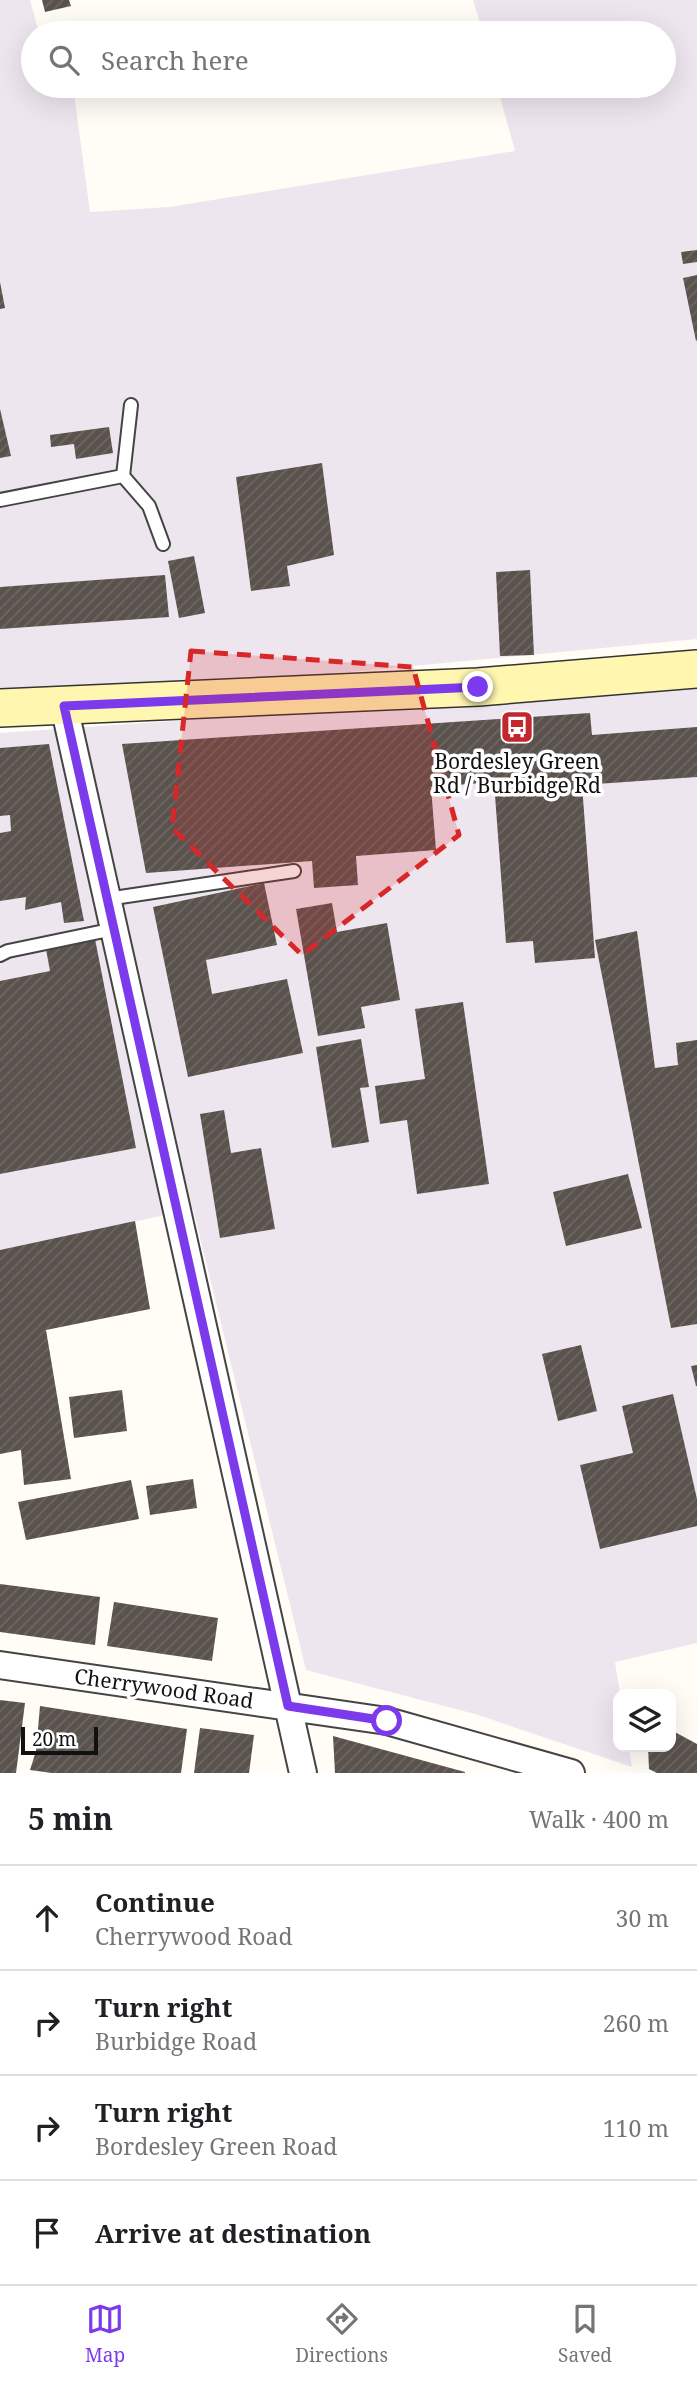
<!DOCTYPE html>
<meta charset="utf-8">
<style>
body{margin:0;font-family:"Noto Serif",serif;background:#f2f2f2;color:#202124}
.controls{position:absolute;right:21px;bottom:21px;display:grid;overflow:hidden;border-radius:14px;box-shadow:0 7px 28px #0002}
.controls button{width:63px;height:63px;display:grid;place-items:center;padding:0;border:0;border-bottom:2px solid #e0e0e0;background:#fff;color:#202124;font:35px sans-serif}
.scale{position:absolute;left:21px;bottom:18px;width:77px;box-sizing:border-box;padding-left:7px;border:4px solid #111;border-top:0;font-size:19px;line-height:24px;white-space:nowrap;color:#111;-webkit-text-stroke:5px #fff;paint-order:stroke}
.stop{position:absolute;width:21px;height:21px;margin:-16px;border:5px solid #7c3aed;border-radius:50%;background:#fff}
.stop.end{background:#7c3aed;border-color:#fff;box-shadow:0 2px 7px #0008}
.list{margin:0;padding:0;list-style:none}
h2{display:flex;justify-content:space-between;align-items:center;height:91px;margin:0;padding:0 28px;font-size:30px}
h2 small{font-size:23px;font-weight:400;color:#757577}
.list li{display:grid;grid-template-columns:46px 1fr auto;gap:21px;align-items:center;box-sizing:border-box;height:105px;padding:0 28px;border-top:2px solid #e0e0e0}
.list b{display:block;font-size:26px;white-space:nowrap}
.list p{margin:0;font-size:23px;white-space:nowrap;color:#757577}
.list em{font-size:23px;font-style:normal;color:#757577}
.icon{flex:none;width:38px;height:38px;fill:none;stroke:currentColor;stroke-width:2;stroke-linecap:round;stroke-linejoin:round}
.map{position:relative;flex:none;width:697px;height:1773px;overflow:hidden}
.search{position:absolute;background:#fff;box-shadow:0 7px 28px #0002;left:21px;right:21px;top:21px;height:77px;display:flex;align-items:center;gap:18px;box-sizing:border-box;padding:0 24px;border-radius:38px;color:#757577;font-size:26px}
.sheet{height:511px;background:#fff}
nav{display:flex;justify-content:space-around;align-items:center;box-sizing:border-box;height:98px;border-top:2px solid #e0e0e0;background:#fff;font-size:19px;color:#757577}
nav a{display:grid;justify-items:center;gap:4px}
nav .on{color:#7c3aed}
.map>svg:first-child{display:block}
</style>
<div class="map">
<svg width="697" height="1773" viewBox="0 0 697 1773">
<defs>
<pattern id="building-hatch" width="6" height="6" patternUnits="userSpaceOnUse" patternTransform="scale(1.75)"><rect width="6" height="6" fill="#5a524d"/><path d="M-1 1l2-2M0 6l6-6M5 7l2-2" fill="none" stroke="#6d6662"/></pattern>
</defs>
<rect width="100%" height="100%" fill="#fffdf5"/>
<path fill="#eee6ef" d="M0,0h30l8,29 26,-8 2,12h-33v53h40l17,126 79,-5 346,-56 -18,-65h167v-53h-181l-10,-33h224v639l-697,66z
M697,685v958l-82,19 5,32h-2v53h11l3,20 -157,-53 -169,-44 -113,-461 -193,42v-518z"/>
<path fill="url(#building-hatch)" d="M42,0h27l2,6 -26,6z
M697,250v12l-14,2 -2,-12z
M697,275v65l-1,1 -13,-63z
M0,282l5,26 -5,1z
M0,409l11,47 -11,2z
M109,427l4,26 -37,6 -2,-15 -23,3 -1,-12z
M322,463l12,92 -47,11 3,20 -39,5 -15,-114z
M194,556l11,57 -26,5 -11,-57z
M530,570l4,85 -34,1 -4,-84z
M165,575l4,42 -169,12v-42z
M590,713l2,22 105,-8v50l-115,8 13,173 -60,5 -2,-22 -27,2 -12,-161 -63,5 5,63 -80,6 2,29 -44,3 -2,-27 -166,12 -24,-129z
M49,744l35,177 -20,2 -3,-21 -36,8 1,-13 -26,4v-68l11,-2 -1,-16 -10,1v-68z
M264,883l13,62 -71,15 6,34 75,-15 16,74 -115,24 -35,-170z
M332,903l5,29 50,-9 13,77 -39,7 4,21 -47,8 -22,-127z
M637,931l18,137 23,-3 -2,-22 21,-3v284l-26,4 -76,-388z
M95,939l41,209 -136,26v-193l50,-10 -4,-22z
M463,1002l26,182 -72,10 -10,-74 -27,4 -5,-38 50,-7 -10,-70z
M361,1039l8,48 -9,1 9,54 -37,6 -16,-101z
M224,1110l7,43 30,-5 14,81 -55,9 -20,-124z
M628,1174l14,54 -76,18 -13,-54z
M135,1221l15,88 -104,21 25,149 -47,6 -3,-35 -21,4v-204z
M581,1345l16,66 -39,10 -16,-67z
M697,1365v21h-1l-5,-20z
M122,1390l5,41 -53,7 -5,-41z
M673,1394l24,105v27l-97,23 -20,-84 53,-12 -11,-47z
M193,1479l4,29 -47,7 -4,-29z
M131,1480l8,39 -113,21 -8,-38z
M0,1584l100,13 -5,48 -95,-13z
M114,1602l104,16 -6,43 -105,-15z
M0,1700l25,3 -9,70h-16z
M40,1706l147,23 -6,44h-129l-22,-3 6,-19z
M200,1728l54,7 -5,38h-55z
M671,1730l26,14v29h-40l-8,-4 -1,-22h23z
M333,1736l132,36v1h-130z"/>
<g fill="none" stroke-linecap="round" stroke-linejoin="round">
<defs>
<path id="service" d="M123,476l26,30 14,38
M0,500l123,-24 8,-71
M107,899l187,-28
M0,955l8,-4 106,-22"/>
<path id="minor" d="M64,706l239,1067
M0,1665l387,56 184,52"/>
<path id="secondary" d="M0,708l478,-21 219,-18"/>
</defs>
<use href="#service" stroke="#444" stroke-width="16"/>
<use href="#minor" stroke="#444" stroke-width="30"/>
<use href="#secondary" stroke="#333" stroke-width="40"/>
<use href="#service" stroke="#fff" stroke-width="12"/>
<use href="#minor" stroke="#fff" stroke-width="26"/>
<use href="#secondary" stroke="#fff6b0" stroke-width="37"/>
</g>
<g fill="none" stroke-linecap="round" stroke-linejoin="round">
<path stroke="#7c3aed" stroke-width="9" d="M387,1721l-99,-15 -224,-1000 414,-19"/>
</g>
<path fill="#d62828" fill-opacity="0.2" stroke="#d62828" stroke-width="5" stroke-dasharray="14 9" stroke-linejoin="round" d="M191,651l222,16 46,168 -157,120 -130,-127z"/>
<defs>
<symbol id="bus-square" viewBox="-11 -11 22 22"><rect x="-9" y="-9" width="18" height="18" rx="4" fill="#c4262e" stroke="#fff"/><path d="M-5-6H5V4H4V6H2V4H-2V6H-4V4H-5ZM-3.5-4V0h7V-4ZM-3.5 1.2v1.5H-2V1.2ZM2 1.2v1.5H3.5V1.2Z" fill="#fff"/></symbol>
</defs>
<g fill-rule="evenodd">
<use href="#bus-square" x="498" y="708" width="38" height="38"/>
</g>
<g text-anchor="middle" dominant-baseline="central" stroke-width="7" stroke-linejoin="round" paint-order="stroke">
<g font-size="21" fill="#111" stroke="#fff">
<text x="517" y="761">Bordesley Green<tspan x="517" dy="24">Rd / Burbidge Rd</tspan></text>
</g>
<g font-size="21" fill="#111" stroke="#fff">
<text transform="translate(164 1688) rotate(8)">Cherrywood Road</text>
</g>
</g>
</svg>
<div class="controls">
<button><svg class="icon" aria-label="layers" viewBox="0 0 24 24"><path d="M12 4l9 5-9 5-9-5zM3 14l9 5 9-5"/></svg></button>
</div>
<div class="scale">20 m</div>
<div class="stop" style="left:387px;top:1721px"></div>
<div class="stop end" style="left:478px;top:687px"></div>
<div class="search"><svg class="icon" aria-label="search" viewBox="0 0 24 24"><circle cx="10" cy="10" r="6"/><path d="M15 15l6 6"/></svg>Search here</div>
</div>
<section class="sheet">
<h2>5 min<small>Walk · 400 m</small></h2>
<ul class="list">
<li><svg class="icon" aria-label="ahead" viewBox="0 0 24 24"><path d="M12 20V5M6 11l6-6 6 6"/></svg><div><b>Continue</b><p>Cherrywood Road</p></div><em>30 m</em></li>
<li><svg class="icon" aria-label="right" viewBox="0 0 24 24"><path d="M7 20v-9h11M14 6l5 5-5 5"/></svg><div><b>Turn right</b><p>Burbidge Road</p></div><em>260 m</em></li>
<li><svg class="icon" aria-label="right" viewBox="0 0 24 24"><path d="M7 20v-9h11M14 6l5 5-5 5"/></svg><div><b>Turn right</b><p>Bordesley Green Road</p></div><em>110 m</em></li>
<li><svg class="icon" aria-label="arrive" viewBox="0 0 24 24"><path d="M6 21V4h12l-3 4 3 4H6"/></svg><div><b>Arrive at destination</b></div></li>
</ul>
</section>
<nav>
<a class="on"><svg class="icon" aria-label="map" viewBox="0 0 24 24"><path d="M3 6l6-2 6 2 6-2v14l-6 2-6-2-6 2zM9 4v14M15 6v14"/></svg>Map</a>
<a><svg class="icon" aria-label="directions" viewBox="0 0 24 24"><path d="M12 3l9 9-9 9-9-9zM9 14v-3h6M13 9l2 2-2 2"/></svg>Directions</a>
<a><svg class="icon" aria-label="saved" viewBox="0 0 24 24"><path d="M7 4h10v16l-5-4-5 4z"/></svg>Saved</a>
</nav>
